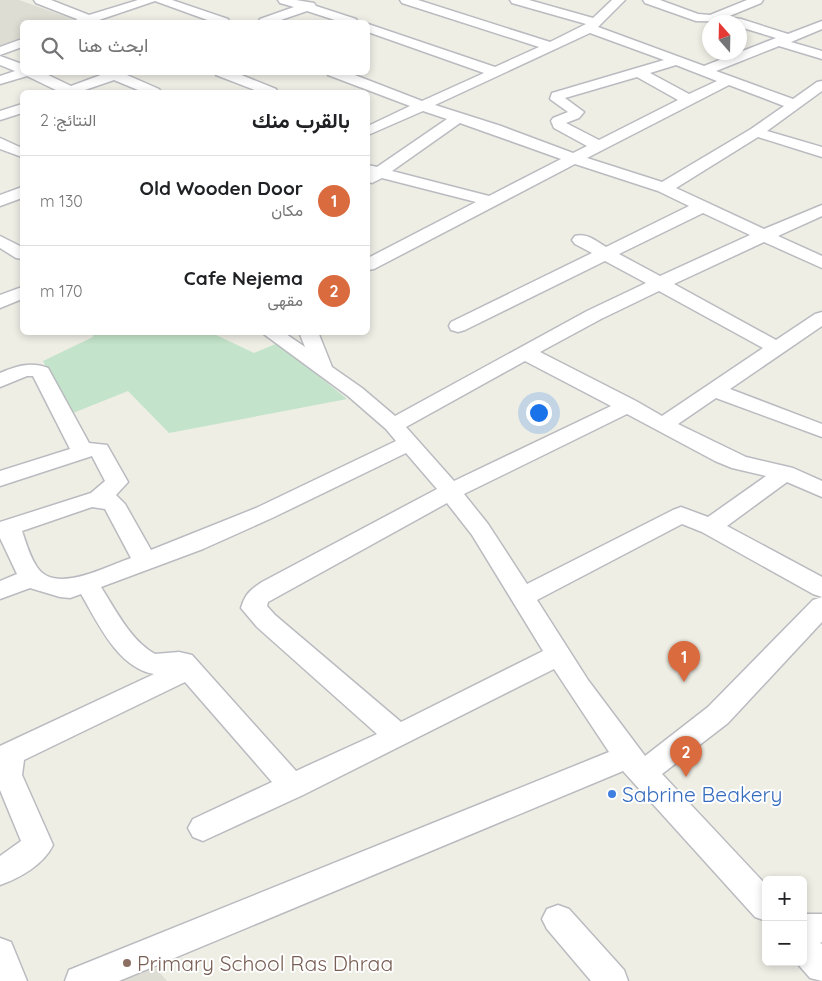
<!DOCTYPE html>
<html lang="ar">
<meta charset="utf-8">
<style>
body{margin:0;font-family:Quicksand,Vazirmatn,sans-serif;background:#f2f2f2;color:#202124;direction:rtl}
.controls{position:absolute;right:15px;bottom:15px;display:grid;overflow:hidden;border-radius:8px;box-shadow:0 2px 8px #0003}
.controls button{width:45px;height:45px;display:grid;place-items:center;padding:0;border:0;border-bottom:1px solid #e0e0e0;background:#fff;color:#202124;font:25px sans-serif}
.compass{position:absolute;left:702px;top:15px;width:45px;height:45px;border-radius:50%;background:#fff;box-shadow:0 2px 8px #0003;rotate:340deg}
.you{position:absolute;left:538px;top:412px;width:18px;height:18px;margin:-12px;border:4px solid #fff;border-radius:50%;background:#1a73e8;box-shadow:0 0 0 8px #1a73e833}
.badge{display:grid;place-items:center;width:32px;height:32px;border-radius:50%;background:#da6b3e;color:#fff;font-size:16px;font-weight:700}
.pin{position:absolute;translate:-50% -41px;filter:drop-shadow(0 1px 2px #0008)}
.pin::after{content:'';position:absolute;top:26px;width:18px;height:15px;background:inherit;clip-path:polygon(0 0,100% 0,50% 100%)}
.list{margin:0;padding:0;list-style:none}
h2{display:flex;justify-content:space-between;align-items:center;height:65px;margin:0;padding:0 20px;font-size:21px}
h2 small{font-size:16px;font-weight:400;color:#757577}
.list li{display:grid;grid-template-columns:32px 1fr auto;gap:15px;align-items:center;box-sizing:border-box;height:90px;padding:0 20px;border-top:1px solid #e0e0e0}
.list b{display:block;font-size:19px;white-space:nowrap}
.list p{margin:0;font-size:16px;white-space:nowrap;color:#757577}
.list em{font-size:16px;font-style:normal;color:#757577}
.icon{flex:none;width:28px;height:28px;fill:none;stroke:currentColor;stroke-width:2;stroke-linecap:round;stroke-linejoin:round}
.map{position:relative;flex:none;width:822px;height:981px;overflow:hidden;direction:ltr}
.search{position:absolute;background:#fff;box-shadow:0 2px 8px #0003;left:20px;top:20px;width:350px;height:55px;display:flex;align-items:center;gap:12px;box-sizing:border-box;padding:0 18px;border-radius:8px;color:#757577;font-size:19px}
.panel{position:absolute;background:#fff;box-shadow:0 2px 8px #0003;left:20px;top:90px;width:350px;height:245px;border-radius:8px;direction:rtl}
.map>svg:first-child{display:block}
</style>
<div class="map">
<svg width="822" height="981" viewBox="0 0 822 981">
<rect width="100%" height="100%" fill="#eeeee5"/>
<path fill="#ddddd3" d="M0,0h19l62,22h-59v19l-22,7z
M136,946l31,35h-99z"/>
<path fill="#c3e3ca" d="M93,333h124l-3,1 40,19 24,-10 69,56 -178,34 -41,-42 -60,24 -25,-54 50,-24z"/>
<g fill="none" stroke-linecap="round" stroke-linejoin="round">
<defs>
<path id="minor" d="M34,0h17l38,15 49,-15h34l56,19 2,3h-17l-58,-21 -56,19 1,2h-25l2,-3 -41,-16z
M278,0h18l18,3 2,3 40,13 2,3h-17l-34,-11 -32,11h-17l2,-3 34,-12 -14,-4z
M400,0h18l132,42 36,-18 -74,-21 -2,-3h19l64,18 19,-18h13l-27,27 106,39 72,-28 -36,-11v-5l-44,-1 -51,-18 -2,-3h17l38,14 12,1 37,-15h16l-2,3 -34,14 14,2 47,15 34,-13v8l-31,13 31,9v8l-43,-13 -63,25 77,28 24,-17 5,-1v10l-55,40 55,16v10l-64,-20 -82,51 88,41 58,-24v11l-44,20 44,20v12l-58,-26 -90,42 102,56 39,-26 7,-2v14l-92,63 92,35v13l-106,-39 -38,26 68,33 47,11 29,13v16l-35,-15 -60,44 95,51v20l-9,-3 -111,-62 -20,-8 -145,76 51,80 57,76 63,-49 105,-107 9,-3v25l-94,101 -66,51 104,111v36l-11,-4 -132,-146 -504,210h-54l4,-11 540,-218 -55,-83 -251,126 -100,46 -10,-4 -5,-9 5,-9 79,-37 -87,-100 -161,78 -2,15 31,70c-10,20 -33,33 -53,40v-29l21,-15 -21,-51v-44l154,-72c-36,-6 -56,-51 -73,-80l-11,4 -10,-1 -30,-9 -30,11v-18l17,-7 -17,-36v-16l91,-29 14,-12 -13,-25 -92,30v-15l70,-22 -37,-73h-6l-27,11v-14c16,-7 31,-12 48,-5l41,75 18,2 21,37 -12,13 9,9 26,46 105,-42 140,-67 -10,-12 -38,-33 -87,-64h22l22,15 -6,-15h19l14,35 30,21 33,28 192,-105 59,-28 -41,-22 -140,69 -7,2 -7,-2 -2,-4 2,-4 141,-69 -17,-9 -3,-4 3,-4c12,-3 21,5 31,11l83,-41 -31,-15 -83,-27 -201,105 -6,1v-12l108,-56 -94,-24 -10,5 -4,-1v-17l9,2 70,-48 -24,-8 -55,24v-9l42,-20 -82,-31 -1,-3h20l75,29 62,-28 -116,-41v-8l127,43 44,-20 -137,-44zM590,33l74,27 -112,33 -2,6 18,13 -15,6 -2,3 3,7 33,18 -14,7 -72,-27 -66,-21zM676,65l41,16 -28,13 -39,-21zM637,77l41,23 -79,40 -33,-17 13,-5 5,-6 -19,-14zM729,85l55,21 -33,23 -89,53 -75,-24zM460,123l101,36 -72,37 -97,-25zM703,213l47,22 -90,41 -41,-22zM659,291l104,57 -101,68 -26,-15 -96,-49 61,-33zM525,361l86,45 -157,75 -48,-54zM627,414l88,47 17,7 34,8 -58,41 -27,-10 -8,3 -146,74 -39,-60 -24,-30zM406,453l31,36 -175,93c-12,8 -17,12 -21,26l16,19 120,107 -81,37 -104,-116 -13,-3 -24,2c-24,-13 -40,-45 -54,-67l102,-38 69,-31zM447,503l25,32 71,116 -142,71 -126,-107 -8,-9 1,-4zM92,507l13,2 26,49c-24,8 -76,37 -94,9 -7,-10 -11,-24 -15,-36z
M22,39v8l-22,8v-8z
M0,56l22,8v8h20l29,14 38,-14h20l-2,3 32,14 2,3h-18l-29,-12 -35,12h-19l-33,-16 -27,8v-8l15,-5 -15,-6z
M215,72h19l42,17 2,3h-18l-44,-17z
M22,104v9l-22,7v-9z
M0,138l22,10v9l-22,-8z
M22,187v11l-22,8v-11z
M0,236l22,11v12l-6,-1 -16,-10z
M22,287v12l-22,9v-13z
M558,905l11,4 55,61 4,11h-37l-44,-52 -5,-10 5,-10z
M803,914h19v28l-2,1 2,1v37l-12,-3 -14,-16h7z
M0,938l11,4 16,39h-27z"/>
</defs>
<use href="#minor" stroke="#babbc0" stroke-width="3"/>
<use href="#minor" fill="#fff" fill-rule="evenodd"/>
</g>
<circle fill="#3f7fe0" stroke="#fff" stroke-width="2" cx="612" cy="794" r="5"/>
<circle fill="#8d6e63" stroke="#fff" stroke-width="2" cx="127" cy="963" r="5"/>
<g text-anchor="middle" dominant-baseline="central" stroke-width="4" stroke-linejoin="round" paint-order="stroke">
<g font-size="21" fill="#366cbe" stroke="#fff" text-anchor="start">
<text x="622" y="794">Sabrine Beakery</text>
</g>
<g font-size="21" fill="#785e54" stroke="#fff" text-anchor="start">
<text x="137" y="963">Primary School Ras Dhraa</text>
</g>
</g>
</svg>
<div class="controls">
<button>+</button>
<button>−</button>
</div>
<svg class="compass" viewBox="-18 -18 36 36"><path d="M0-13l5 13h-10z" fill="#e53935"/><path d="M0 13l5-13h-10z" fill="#757577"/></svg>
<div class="you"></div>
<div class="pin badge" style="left:684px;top:682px">1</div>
<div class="pin badge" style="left:686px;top:777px">2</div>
<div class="search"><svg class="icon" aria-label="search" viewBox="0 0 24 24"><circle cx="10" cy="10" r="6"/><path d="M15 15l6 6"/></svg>ابحث هنا</div>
<section class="panel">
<h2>بالقرب منك<small>النتائج: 2</small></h2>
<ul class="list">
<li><span class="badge">1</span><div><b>Old Wooden Door</b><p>مكان</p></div><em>130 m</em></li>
<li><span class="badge">2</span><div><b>Cafe Nejema</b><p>مقهى</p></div><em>170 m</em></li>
</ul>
</section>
</div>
